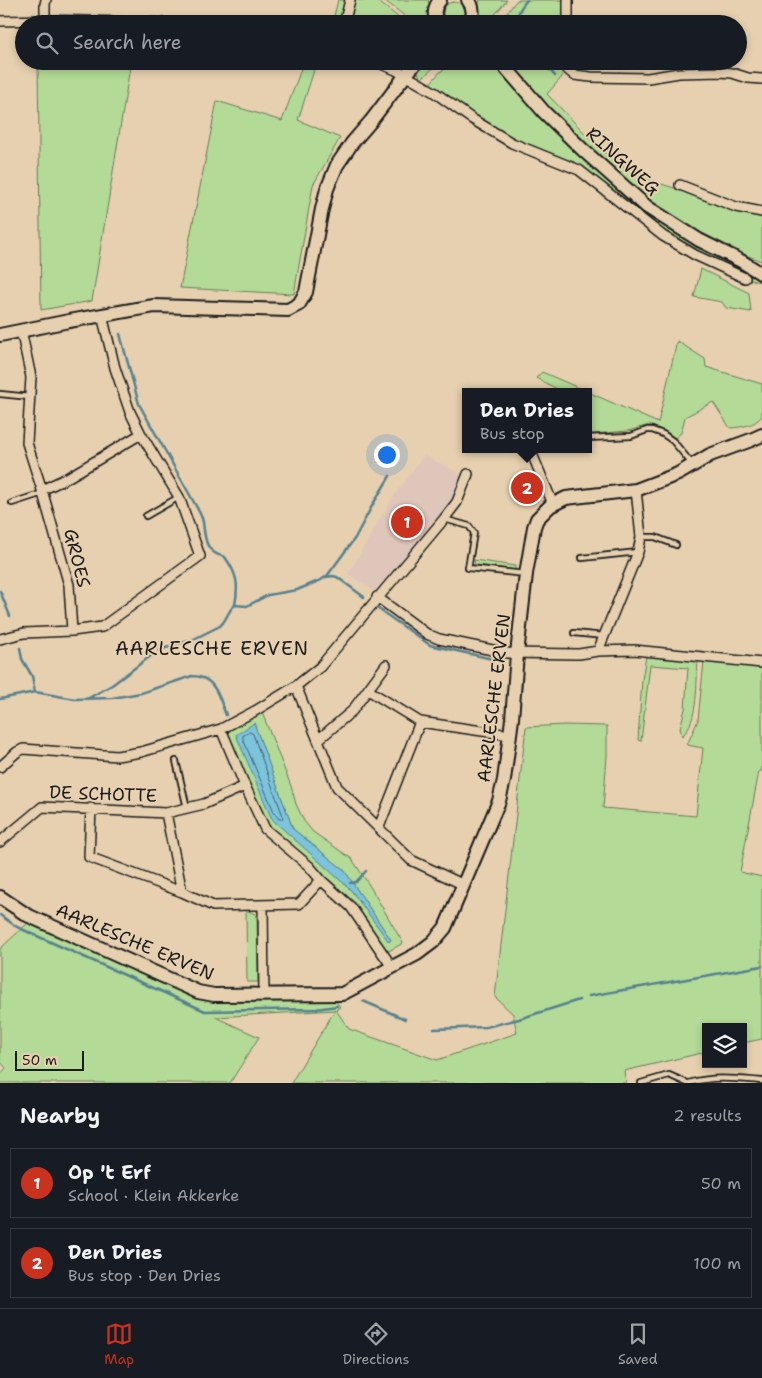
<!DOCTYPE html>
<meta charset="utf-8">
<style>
body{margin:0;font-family:"Shantell Sans",sans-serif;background:#242831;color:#f1f3f6}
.controls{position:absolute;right:15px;bottom:15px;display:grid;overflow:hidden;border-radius:0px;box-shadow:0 2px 8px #0003}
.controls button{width:45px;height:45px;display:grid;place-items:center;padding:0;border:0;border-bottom:1px solid #363941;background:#171b24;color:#f1f3f6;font:25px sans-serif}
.scale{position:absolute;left:15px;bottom:12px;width:69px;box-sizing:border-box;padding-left:5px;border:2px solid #1c1c1c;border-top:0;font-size:14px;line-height:18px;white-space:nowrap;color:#1c1c1c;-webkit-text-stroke:4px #e6d0af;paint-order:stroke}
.you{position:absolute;left:386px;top:454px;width:18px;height:18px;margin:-12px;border:4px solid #fff;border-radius:50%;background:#1a73e8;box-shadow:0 0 0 8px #1a73e833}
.badge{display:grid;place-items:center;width:32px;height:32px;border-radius:50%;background:#c8321e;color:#fff;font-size:16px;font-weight:700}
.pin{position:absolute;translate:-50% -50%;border:2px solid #fff;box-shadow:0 1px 5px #0006}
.popup{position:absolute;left:462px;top:388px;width:130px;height:65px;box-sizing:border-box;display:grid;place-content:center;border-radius:0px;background:#171b24;filter:drop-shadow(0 1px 4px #0005);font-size:16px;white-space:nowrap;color:#9ea1a6}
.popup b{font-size:19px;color:#f1f3f6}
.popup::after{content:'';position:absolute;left:50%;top:100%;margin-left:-10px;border:10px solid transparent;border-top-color:#171b24}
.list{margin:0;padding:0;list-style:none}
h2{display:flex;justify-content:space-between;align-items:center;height:65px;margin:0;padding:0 20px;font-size:21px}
h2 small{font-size:16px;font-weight:400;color:#9ea1a6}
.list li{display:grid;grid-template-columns:32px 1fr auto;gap:15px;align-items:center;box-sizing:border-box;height:70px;margin:0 10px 10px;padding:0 10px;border:1px solid #363941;border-radius:0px}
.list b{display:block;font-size:19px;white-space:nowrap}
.list p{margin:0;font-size:16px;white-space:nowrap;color:#9ea1a6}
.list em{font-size:16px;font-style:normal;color:#9ea1a6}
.icon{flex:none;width:28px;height:28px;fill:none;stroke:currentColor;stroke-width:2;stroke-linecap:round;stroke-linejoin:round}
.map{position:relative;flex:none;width:762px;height:1083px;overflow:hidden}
.search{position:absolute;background:#171b24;box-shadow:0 2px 8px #0003;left:15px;right:15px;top:15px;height:55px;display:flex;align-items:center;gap:12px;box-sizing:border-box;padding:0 18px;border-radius:28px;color:#9ea1a6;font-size:19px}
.sheet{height:225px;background:#171b24}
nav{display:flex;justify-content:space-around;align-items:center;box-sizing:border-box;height:70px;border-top:1px solid #363941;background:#171b24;font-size:14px;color:#9ea1a6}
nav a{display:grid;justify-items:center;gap:2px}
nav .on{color:#c8321e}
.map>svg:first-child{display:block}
</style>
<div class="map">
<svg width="762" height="1083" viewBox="0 0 762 1083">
<rect width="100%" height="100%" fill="#e6d0af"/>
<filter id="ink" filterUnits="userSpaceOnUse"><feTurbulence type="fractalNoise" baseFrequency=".02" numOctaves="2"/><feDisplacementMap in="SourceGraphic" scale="10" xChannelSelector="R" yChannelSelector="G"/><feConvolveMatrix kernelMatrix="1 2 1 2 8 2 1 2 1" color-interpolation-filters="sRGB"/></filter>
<g filter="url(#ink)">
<path fill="#dfc6bb" d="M424,455l40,21 -11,23 -13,18 -65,75 -27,-18 45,-77z"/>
<path fill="#b3da96" stroke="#687b59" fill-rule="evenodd" d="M338,0h7l-6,24h-7z
M354,0h22l31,24h-59z
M384,0h44l2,8v16h-15z
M480,0h27l-20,24h-9v-18z
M517,0h46v24h-65z
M443 13a11 11 0 1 1 22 0a11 11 0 1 1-22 0Z
M38,61h93l-39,240 -51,9z
M304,61h13l-19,59 42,18 -27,47 -19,109 -114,-6 37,-187 65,20z
M423,61h18l-20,18 -3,-7z
M457,61h34l71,78 67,61 22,17 111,61 -1,4 -6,-1 -47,-25 -49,-29 -50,-39 -91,-45 -90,-57 12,-14z
M506,61h56v16l-15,17 55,57 26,19 30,13 104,32v46l-28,-10 -32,-15 -49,-31 -81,-73z
M701,269l48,24 2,19 -25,-4 -4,-6 -28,-5z
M677,341l28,18 1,8 56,17v32c-8,10 -20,11 -32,12l-17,-26 -28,15 -4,16 -6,5 -8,-6 -18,-7 -21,6 -35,3 -5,-2v-40l70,31z
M542,372l46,20h-25l-27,-14z
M474,560l41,6v4l-38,-5h-2z
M646,656l52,4c-2,22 1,61 -16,76l-2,-8 5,-19 3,-41 -38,-3 -9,76 -3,-1 4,-60z
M704,661l58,7v103h-3l-19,101 22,5v162l-19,4v-16h-37v25l-82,19 2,12h-335l44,-73 -120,7 44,20 -29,46h-230v-8l6,-7 -6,-7v-112l31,-29 159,73 145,7 5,7 -4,3 13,19 88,31 80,-27 -4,-19 -18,-17 31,-270 38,-2 43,1v30l-4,52 93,8 7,-68 -16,-3 11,-25z
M261,710l30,76 5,18 8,17 9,11 39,27 19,29 32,55 -16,9 -36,-50 -82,-74 -42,-92 2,-5zM254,724l39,105 51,41 47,70 -2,1 -38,-51 -80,-73z
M246,910l9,4 2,5 1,63h-11z"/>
<path fill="#7cc4dc" stroke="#56818f" d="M254,723l39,106 51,41 47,70 -2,2 -38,-52 -77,-69 -3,-4 -35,-82z"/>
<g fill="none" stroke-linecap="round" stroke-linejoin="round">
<path stroke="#425f69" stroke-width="1" d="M250,732l3,2 30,82 -1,3h-3l-4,-5 -32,-75v-3z"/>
<path stroke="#56818f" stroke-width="2.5" d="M519,24c-4,-9 2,-17 8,-24
M543,61l12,15
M120,334l19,70 57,102c3,5 6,11 7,16 2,17 2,31 22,35 12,17 14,27 10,48
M325,577l8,-1 4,1 27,20
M0,591l10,25
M377,608l53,37 67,15
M20,648l2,11 10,17 3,16
M159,650l33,-10 28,-14c7,-6 8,-16 15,-21l12,1 21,-11 29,-5 24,-10 6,-4 28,-38 18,-34 17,-28
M0,699l35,-7 40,7 37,-1 29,-5 51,-17c23,0 27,21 34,39
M87,699l25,-14 40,-30
M350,883l6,-1 10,-11
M0,915l17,12 188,84 111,-2 21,-3
M589,996l173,-30
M363,1001l42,18
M434,1029l52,-2 33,-8 60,-19"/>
<defs>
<path id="lane" d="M0,394l30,3
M588,438l43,-2 16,-6h5l11,4 10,7 19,23
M12,503l31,-10
M146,516l33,-19
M444,519l25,7 5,7 -6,35 57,6
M642,537h13l21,8
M582,558l56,-6
M574,633l30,3
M176,761l11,47
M641,1083l28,-8 18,8
M689,1083c25,-7 48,-4 73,-2"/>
<path id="street" d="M45,20v-16l1,-4
M0,21l45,-1 159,4
M344,24l6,-24
M568,24v-24
M374,61l22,9 38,22 38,27 40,24 67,27 84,66 32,19 50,23
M567,61v8l7,6 17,2 57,1 31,-5 42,-1 11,1 16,5 14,1
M680,185l56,22 26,5
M21,330l10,47 -4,66 15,47 27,95 3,46
M530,449l23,55
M42,490l25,-12 74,-44
M377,597l50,37 12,5 68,14 72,1 19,-3 36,-1 128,13
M0,639l24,-6 48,-2 30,-4 98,-71 -21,-59 -38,-63 -11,-22 -15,-44 -13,-53
M598,651l40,-99 3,-15 -5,-47
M296,686l41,101 74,73 53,25
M368,690l52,32 90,13
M221,729l24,57 20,43 44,37 12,14 30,27 41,60
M318,740l34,-29 34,-46
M0,767l17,-15 6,-3 94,7 24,-4 80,-23 34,-18 41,-25 24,-19 124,-148 13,-17 11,-28
M91,808l-2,49 93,35 31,14 86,-2 22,-24
M166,813l16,79
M379,827l41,-105
M0,842l42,-35 124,6 38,-9 41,-18
M263,905l1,90"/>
<path id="secondary" d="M468,0c6,7 6,16 1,24
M438,24c-5,-8 -4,-17 2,-24
M500,61l44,51 39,38 64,57 52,33 42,21 21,13
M0,335l69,-14 85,-15 134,4 11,-6 7,-12 16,-83 5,-20 10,-24 15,-22 19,-22 34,-45 12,-15
M0,897l27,18 171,77 16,3 128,-1 75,-40 16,-12 12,-14 54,-127 5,-21 8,-61 5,-65 9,-80 8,-47 3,-8 13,-13 16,-8 70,-8 42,-16 32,-19 41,-15 11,-5"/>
</defs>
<use href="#lane" stroke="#1c1c1c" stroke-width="8"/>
<use href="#street" stroke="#1c1c1c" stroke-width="12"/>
<use href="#secondary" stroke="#1c1c1c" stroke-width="16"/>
<use href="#lane" stroke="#e6d0af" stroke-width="4.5"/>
<use href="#street" stroke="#e6d0af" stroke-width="9"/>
<use href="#secondary" stroke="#e6d0af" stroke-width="12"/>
</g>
</g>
<g text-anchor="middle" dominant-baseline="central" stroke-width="4" stroke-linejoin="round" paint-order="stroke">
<g font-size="18" fill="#1c1c1c" stroke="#e6d0af">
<text transform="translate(623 161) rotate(42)">RINGWEG</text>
<text transform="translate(77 558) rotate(76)">GROES</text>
<text transform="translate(494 698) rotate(-83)">AARLESCHE ERVEN</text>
<text transform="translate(103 794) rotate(2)">DE SCHOTTE</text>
<text transform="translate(135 942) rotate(23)">AARLESCHE ERVEN</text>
</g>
<g font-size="19" letter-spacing="1" fill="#1c1c1c" stroke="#e6d0af">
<text x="212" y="648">AARLESCHE ERVEN</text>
</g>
</g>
</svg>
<div class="controls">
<button><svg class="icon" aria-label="layers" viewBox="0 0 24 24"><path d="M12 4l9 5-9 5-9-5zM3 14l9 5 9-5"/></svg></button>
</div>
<div class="scale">50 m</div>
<div class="you"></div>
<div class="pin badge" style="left:407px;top:522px">1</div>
<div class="pin badge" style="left:527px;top:488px">2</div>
<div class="popup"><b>Den Dries</b>Bus stop</div>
<div class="search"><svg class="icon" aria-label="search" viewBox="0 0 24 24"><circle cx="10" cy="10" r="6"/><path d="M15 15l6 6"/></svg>Search here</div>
</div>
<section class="sheet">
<h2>Nearby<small>2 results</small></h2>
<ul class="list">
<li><span class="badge">1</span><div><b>Op 't Erf</b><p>School · Klein Akkerke</p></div><em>50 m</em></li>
<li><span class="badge">2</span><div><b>Den Dries</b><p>Bus stop · Den Dries</p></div><em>100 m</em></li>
</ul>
</section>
<nav>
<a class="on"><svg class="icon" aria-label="map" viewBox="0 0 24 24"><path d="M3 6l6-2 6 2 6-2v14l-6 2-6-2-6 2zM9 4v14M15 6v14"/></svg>Map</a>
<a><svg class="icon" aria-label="directions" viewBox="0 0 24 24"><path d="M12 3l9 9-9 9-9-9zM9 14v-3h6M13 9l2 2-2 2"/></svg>Directions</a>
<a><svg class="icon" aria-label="saved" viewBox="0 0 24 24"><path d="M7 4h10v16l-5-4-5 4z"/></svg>Saved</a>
</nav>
